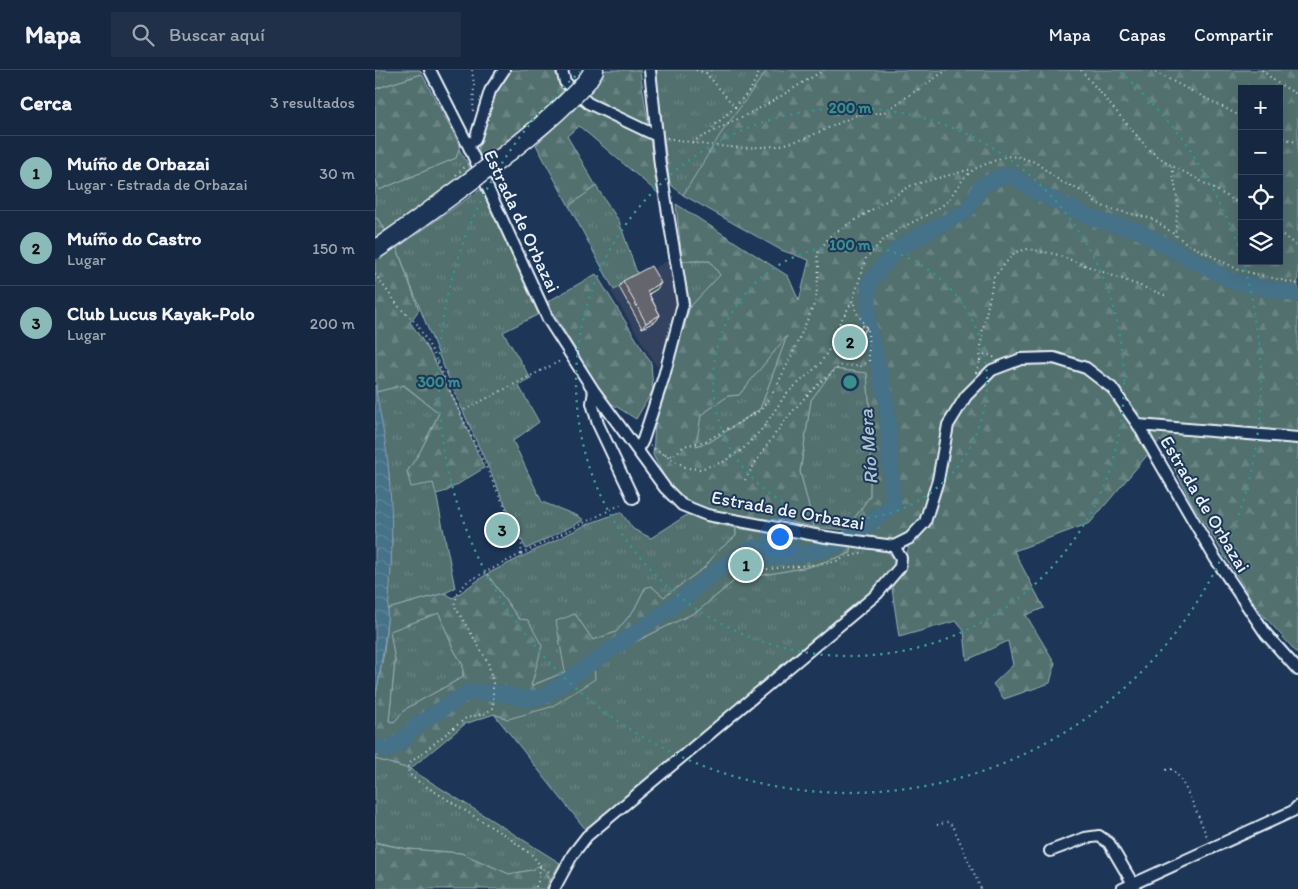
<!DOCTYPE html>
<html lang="es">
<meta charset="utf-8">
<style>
body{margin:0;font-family:Itim,sans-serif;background:#1f3048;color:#f1f3f6}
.controls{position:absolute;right:15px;top:15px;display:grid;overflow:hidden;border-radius:0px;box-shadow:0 5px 20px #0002}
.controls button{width:45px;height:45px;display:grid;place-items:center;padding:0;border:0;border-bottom:1px solid #35445a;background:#162841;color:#f1f3f6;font:25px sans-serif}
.you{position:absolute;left:404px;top:466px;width:18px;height:18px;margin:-12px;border:4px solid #fff;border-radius:50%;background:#1a73e8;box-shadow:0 0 0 8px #1a73e833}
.badge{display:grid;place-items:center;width:32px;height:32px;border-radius:50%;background:#8bbbb9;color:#111;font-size:16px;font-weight:700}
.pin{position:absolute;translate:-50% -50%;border:2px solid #fff;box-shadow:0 1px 5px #0006}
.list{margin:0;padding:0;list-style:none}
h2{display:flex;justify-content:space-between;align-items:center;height:65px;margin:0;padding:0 20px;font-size:21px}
h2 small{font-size:16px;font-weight:400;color:#9ea6b1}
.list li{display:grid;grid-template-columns:32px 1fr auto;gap:15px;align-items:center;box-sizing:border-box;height:75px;padding:0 20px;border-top:1px solid #35445a}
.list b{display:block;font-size:19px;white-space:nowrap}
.list p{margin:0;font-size:16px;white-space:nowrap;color:#9ea6b1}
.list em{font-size:16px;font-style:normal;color:#9ea6b1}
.icon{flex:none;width:28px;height:28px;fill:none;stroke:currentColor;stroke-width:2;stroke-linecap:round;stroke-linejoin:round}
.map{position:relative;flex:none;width:923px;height:819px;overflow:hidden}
header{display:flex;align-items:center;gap:30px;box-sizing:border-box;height:70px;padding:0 25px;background:#162841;border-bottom:1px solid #35445a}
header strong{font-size:24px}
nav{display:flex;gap:28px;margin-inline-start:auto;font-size:18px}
.search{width:350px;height:45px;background:#1f3048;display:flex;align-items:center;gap:12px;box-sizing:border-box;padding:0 18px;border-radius:0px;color:#9ea6b1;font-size:19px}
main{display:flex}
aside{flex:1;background:#162841}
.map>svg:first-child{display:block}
</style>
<header>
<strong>Mapa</strong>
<div class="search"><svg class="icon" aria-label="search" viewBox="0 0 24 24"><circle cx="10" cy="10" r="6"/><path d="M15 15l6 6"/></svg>Buscar aquí</div>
<nav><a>Mapa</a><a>Capas</a><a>Compartir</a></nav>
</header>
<main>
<aside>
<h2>Cerca<small>3 resultados</small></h2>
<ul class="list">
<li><span class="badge">1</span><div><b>Muíño de Orbazai</b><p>Lugar · Estrada de Orbazai</p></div><em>30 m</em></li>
<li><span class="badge">2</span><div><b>Muíño do Castro</b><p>Lugar</p></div><em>150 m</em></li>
<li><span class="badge">3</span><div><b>Club Lucus Kayak-Polo</b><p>Lugar</p></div><em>200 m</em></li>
</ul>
</aside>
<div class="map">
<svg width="923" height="819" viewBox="0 0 923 819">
<defs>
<pattern id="grass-tufts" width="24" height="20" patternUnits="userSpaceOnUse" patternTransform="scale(1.25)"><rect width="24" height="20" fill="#516f6e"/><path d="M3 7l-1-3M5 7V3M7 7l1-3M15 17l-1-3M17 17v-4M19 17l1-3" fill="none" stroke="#6a8483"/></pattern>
<pattern id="forest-firs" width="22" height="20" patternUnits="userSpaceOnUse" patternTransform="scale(1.25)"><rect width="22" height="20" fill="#516f6e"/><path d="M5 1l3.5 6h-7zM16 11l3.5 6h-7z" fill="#6a8483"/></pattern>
<pattern id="water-waves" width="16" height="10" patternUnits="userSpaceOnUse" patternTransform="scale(1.25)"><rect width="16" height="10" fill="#457189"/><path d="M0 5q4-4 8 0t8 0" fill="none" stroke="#60869a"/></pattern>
</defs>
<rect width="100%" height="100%" fill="#1d3557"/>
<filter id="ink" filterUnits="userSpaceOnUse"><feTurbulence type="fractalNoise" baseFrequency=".02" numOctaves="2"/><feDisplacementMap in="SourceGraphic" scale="10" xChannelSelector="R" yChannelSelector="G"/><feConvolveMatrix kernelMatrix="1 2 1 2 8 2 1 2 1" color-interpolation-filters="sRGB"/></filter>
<g filter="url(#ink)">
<path fill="#33435e" d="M294,190l8,53 -20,54 -46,-76z"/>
<path fill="url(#grass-tufts)" stroke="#9cb0b3" d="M0,0h45l2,4 -47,15z
M280,0h112l-84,125 -13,-11z
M84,79l14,24 -85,61 -10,-15h-3v-43l4,14 77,-32z
M221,116l23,35 19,55 -24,14 -45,-84z
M106,119l60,124 -38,19 28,47 -12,7 20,36 -26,19 29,61 36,14 6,4 -58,29c-46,-99 -92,-198 -129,-301z
M307,191h28l10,14 -30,32z
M413,264l-28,75 -50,33 -15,4 6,-31 27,-19 11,-1z
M459,299l33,4 4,52 -1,71 -24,34 -32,-3 -14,-55 11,-72z
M28,315l36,28 -18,37 -14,22 27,11 21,105 -10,5 -57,16 4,-63 -3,-71 -13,-83z
M246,442l12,17 18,9 39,-25c15,9 29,12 46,15v8l-18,15 -14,17 -40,29 -13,-11 -6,2 -11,22 -18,22 -23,8 -18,-26 -10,58 -35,14 -11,-67 -32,-45 101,-50z
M475,476l38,6 8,10 -1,7 -20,23 -289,238 -92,-116 14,5 86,-57 104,-51 37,-31 73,-13 43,-14z
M64,543l14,35 10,17v12l-56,31 -13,14 -5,-1 6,-60 -6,-30z
M0,689l35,10 150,94 -11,19v-7l-17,-5 -23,4 -48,-21 -53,-4 -33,-7z"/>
<path fill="url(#forest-firs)" stroke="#9cb0b3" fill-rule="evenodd" d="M135,0h48l7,18 -21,24 -62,54 -4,-15 1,-13 16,-49z
M230,0h35l18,123 -79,-67 -12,10 29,50 -27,20 -33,-61 31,-30z
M392,0h531v584l-41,-46 -66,-107 -31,-61 -70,83 -76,28 30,57 -18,7 29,48 -5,20 -46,16 -11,-15 20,-19 -5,-24 -41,19 -3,-29 -8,-10 -57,16 -8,-55 18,-34 -63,-18 24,-34 1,-71 -4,-52 -33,-4 -23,31 -11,72 14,55 -29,-6 -66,-7 -35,-14 -18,-20 -13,-25 2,-33 35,-115 30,-32 -10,-14h-28l-6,-57 112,72 11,25 10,-41 -28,-10 -98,-55 37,-60zM867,19h37v172h-37zM412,266l-27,73 -50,33 -14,4 5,-31 27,-19 11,-1z
M47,4l38,72 -4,12 -77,32 -4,-14v-87z
M2,148l20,30 22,62 -9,12c32,44 52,96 74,146l-37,23 -11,3 -3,-11 -22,4 -4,-15 14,-22 18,-37 -35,-28 -28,7 -1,-173z
M221,204l55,89 2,27 -17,29 -30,-19 -59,-98z
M361,458l114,18 1,7 -43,14 -73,13 -37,31 -104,51 1,17 -44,28 -43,12 -14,-5 -29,10 -55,45 -35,-10v-2l13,-7 -13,-10v-40l9,-48 4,-43 57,-16 8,5 34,-24 32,45 9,1 14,26 -11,40 34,-14 -9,-51 19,-7 18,26 23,-8 18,-22 11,-22 6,-2 13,11 40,-29 14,-17 18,-15zM64,543l14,35 10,17v12l-56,31 -13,14 -5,-1 6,-60 -5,-30z
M0,773l33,6 53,4 48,21 23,-4 6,-4c11,6 13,12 8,23h-171z"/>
<path fill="url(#water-waves)" stroke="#86a4b5" d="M0,315c5,30 12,60 14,90 7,75 0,152 -14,225z
M0,670l2,2 11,-1v9l-13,7z"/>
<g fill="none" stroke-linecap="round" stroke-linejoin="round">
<path stroke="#457189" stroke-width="16" d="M0,676l13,4 12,-8 20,-19 48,-31 33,1 25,6 17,-2 125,-87 53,-43 33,-20 10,4 9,7c18,-2 37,-4 54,-10 23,-8 48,-28 66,-43l-6,-102 -19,-80 1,-40 27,-33 32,-19 39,-20 15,-26 28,-11 24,17 60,28 43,11 95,51 66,14"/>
<defs>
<path id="minor" d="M55,0l38,75 80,174 46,72 71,97 17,17 25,10 119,22 68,9 16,-8 15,-16 13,-42 10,-55 18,-29 26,-26 29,-11 33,-1 32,10 26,20 26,37 77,133 51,76 32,36
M187,0l3,12 23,21 69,33
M93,75l7,-5 15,-49 14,-21
M219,321l-2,12 6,21 35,74
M763,355l160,13
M260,377l6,-3 2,-4 21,-64 19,-72 -23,-139 -10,-95
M675,781l35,-13 14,-2 10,7 24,41
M179,819l19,-35 14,-18 290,-242 23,-27 1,-9 -7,-12
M747,819l171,-78 5,-5"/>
<path id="trunk" d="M212,11l7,-11"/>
</defs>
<use href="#minor" stroke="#e8f1f8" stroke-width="14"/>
<use href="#trunk" stroke="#e8f1f8" stroke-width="21"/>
<path stroke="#e8f1f8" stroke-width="2" stroke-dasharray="1 4" stroke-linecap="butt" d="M97,0l2,15 -1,27
M321,0l10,3 29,34 -19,17 -5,7
M706,0l68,80 23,16 18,9 52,30
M776,0l91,47
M887,0l14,12 22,13
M331,3l5,-3
M360,37l16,-18 9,-19
M904,66l19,7
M292,68l40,7 37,3 33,-2 27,-7 55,-25 24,-1 64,-43
M317,72l74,-37 58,-35
M797,96l6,38 -3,32
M81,105l11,-10
M904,162l19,15
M0,204l24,33 18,17 17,30 22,50 66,139 -1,11 -53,27 -9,10 -5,14 34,57 5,21v25l-9,6 -18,4 -55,44 -4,6 4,8 5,4 93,58 23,17 8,10 -1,14 -4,10
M605,291l2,-28 12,-56 21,-25 13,-3 27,5 112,42
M601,303l4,-12 5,-7 7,2 4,3
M85,342l102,-52
M275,376l37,22 13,1 23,-7 20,-13 20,-21 23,-34 34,-30 13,-21 2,-12 18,-31 13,-42 16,-17 19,-13 26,-13 19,-12 18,-25 10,-9 32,-13 13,1 16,5 25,19 28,13 8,9 11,5 46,11 35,25 51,26 59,14
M290,385l8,1 11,-10 22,-5 55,-31 14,-21 16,-32 25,-57 3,-34 -2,-12 14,-19 81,-50 60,-16
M370,410c25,-42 57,-87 97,-115l19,1 8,-5 -1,-32 -12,-17 -3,-12
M146,484l103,-51
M392,499l63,-6 34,-11
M791,700l6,-1c12,9 29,54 36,70
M562,755l11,-3 5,4 28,63
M165,795l12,9"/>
<use href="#minor" stroke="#1d3557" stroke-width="10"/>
<use href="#trunk" stroke="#1d3557" stroke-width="18"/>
<defs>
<path id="trunk-bridge" d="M0,180c41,-28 81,-58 121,-88 32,-25 64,-50 91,-81"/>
</defs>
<use href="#trunk-bridge" stroke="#e8f1f8" stroke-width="21" stroke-linecap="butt"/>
<use href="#trunk-bridge" stroke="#1d3557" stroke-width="18"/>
</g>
<path fill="#57575f" stroke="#e8f1f8" d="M248,211l34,8 -8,5 11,21 -4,6 -14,7 -23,-41z
M473,258l3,2 6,2 10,-4 -16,20 -14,-11 3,-4z
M122,451l13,15 -9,4 -6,-15z
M368,485l9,16 -9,2 -3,-14z"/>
<path fill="#47474d" stroke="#e8f1f8" d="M286,213l-4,6 -14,8 4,-6z
M285,245l-4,6 -14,7 4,-5z
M138,462l-3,4 -9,4 3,-4z
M380,497l-3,4 -9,2 3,-3z"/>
<path fill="#65656e" stroke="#e8f1f8" d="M276,196l10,17 -14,8 13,24 -14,8 -23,-42z
M472,254l3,2 -2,2 3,2 2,-2 4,4 6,-7 4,3 -14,16 -13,-11z
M131,447l7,15 -9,4 -7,-15z
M376,483l4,14 -9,3 -3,-15z"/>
</g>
<g fill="none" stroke="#3a8f8a" stroke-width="2.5" stroke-dasharray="2.5 5">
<circle cx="475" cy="312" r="137"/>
<circle cx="475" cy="312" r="274"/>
<path d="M745 2A411 411 0 0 1 866 185M868 192A411 411 0 1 1 205 2"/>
</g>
<g text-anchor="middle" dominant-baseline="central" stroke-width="4" stroke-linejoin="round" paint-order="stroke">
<g font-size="19" fill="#e8f1f8" stroke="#1d3557">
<text transform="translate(147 151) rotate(65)">Estrada de Orbazai</text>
<text transform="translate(830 434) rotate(59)">Estrada de Orbazai</text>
<text transform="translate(413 440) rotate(10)">Estrada de Orbazai</text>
</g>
<g font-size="20" font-style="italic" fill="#afc4d1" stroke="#1d3557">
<text transform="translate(493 377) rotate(-94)">Río Mera</text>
</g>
</g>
<circle cx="475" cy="312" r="8" fill="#3a8f8a" stroke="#1d3557" stroke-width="2.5"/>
<g font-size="15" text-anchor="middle" font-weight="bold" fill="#3a8f8a" stroke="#1d3557" stroke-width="4" stroke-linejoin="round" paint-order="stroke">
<text x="475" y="43">200 m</text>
<text x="475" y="180">100 m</text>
<text x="64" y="317">300 m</text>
</g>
</svg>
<div class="controls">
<button>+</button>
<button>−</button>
<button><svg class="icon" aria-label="locate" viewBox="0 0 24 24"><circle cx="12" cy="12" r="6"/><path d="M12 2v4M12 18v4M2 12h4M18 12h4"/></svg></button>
<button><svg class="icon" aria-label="layers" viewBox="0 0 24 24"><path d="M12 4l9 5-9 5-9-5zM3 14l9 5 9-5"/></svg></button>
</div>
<div class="you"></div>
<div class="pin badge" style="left:371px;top:495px">1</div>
<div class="pin badge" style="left:475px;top:272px">2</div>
<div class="pin badge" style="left:127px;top:460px">3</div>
</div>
</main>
